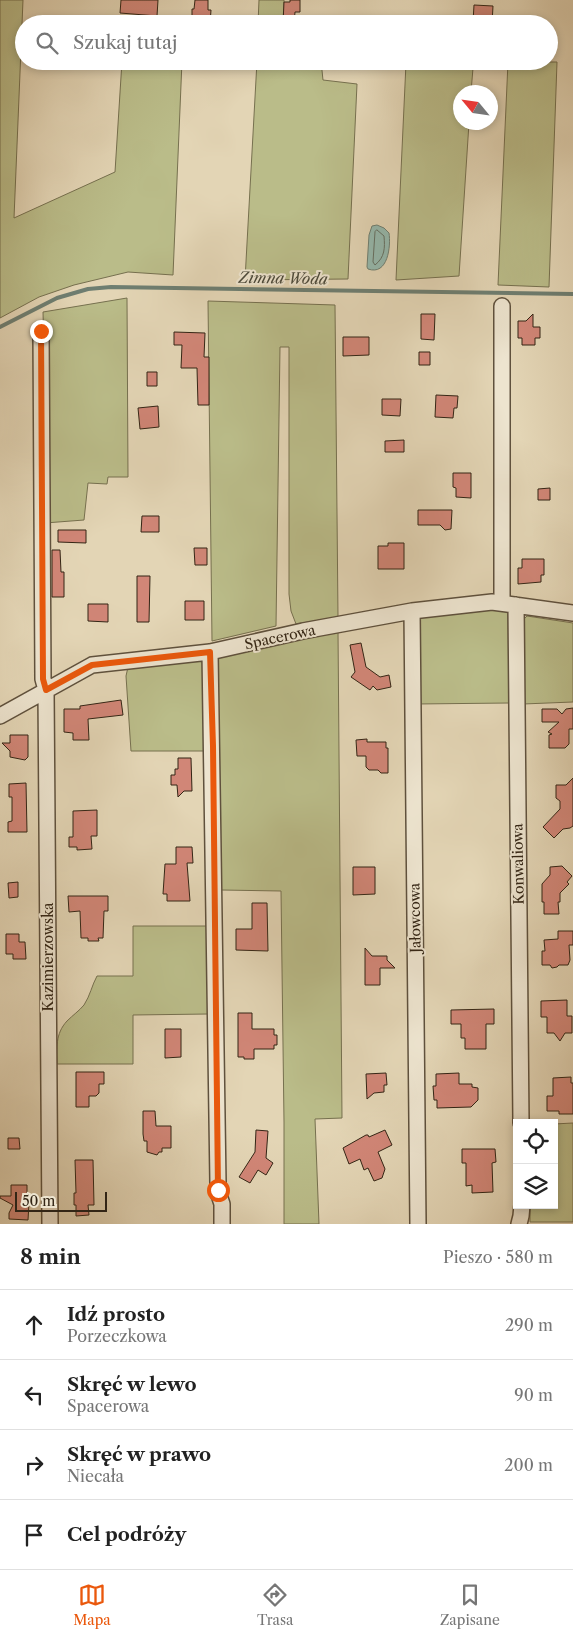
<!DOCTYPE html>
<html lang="pl">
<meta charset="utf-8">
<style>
body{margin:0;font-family:"Libre Caslon Text",serif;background:#f2f2f2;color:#222}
.controls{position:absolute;right:15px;bottom:15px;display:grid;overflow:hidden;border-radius:0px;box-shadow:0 2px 8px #0003}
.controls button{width:45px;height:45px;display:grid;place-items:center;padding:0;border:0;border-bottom:1px solid #e0e0e0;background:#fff;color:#222;font:25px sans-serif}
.compass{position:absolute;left:453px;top:85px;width:45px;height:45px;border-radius:50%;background:#fff;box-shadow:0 2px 8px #0003;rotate:299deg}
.scale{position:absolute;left:15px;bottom:12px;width:92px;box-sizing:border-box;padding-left:5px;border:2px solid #332515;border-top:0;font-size:14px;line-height:18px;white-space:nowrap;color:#332515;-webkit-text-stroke:4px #ede4cf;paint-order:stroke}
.stop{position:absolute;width:15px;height:15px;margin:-11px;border:4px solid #ea580c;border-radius:50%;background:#fff}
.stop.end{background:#ea580c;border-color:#fff;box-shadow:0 1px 5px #0008}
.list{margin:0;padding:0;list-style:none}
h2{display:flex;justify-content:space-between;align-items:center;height:65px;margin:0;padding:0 20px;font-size:21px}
h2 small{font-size:16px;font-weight:400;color:#767676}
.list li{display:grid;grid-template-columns:32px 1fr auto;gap:15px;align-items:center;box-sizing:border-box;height:70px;padding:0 20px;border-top:1px solid #e0e0e0}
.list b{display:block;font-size:19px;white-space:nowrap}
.list p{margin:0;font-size:16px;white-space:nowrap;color:#767676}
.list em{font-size:16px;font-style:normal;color:#767676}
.icon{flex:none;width:28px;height:28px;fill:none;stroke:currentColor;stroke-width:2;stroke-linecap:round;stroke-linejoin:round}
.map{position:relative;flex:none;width:573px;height:1224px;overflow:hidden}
.search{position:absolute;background:#fff;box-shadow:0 2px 8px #0003;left:15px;right:15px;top:15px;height:55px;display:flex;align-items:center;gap:12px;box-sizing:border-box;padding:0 18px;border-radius:28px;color:#767676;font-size:19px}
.sheet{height:345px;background:#fff}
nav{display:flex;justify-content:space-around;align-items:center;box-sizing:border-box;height:70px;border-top:1px solid #e0e0e0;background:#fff;font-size:14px;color:#767676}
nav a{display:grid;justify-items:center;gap:2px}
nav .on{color:#ea580c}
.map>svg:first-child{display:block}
</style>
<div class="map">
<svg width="573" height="1224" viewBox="0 0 573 1224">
<rect width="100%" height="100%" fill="#e3d5b5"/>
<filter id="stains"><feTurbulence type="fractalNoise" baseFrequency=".004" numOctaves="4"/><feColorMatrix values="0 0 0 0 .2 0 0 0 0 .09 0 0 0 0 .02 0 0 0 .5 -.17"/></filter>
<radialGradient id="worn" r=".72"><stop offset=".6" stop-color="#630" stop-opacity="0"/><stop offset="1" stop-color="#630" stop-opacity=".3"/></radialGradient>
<path fill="#babc89" stroke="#76704f" d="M0,0h23l-9,218 101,-46 7,-111h60l-9,214 -45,-3 -54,13 -35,12 -39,21z
M259,0h25l-1,24h-25z
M257,61h64l2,19 34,4 -9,195 -103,1z
M508,62h49l-8,225 -51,-2z
M406,63l67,5 -2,24h-11v30l9,1 -10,153 -63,4z
M127,298l1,179h-20l-1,7 -19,-1 -4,37 -39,3 -1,-171 -1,-40z
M208,301l127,4 3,312 -42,7 -5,-13 -2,-17v-247h-9l-4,279 -64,15z
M495,608l13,2 1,93 -93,1 1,-86z
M527,616l46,7v79l-50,2 1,-85z
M338,631l4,487 -27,1 4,105h-35v-102l-3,-231 -60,-1 -4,-231 3,-6z
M201,660l3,5 2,86h-75l-5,-75 2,-9z
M133,926h75v88l-75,1v49h-76c0,-16 -2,-30 10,-43 6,-6 12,-10 17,-16 6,-9 8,-20 13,-29h36z
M573,1123v99h-43v-17h24v-81z"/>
<path fill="#95b9ae" stroke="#6e7e71" d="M377,225l7,3 5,5c2,13 -1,43 -21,36l-1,-2 2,-32 3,-9z"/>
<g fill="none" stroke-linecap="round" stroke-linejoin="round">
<path stroke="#646f62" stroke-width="1" d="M377,230l7,6c1,12 1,21 -9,29l-2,-3 2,-30z"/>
<path stroke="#6e7e71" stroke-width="4" d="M0,327l57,-29 31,-9 23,-2 462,7"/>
</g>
<path fill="#d18677" stroke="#332515" d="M121,0h37l-1,16 -37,-3z
M195,0h13v10h3l-1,14h-18v-15h2z
M290,0h10v12h-5l-1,12h-11l1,-22h6z
M474,5l19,1 -1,18 -19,-2z
M421,314h14l-1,26 -13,-1z
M533,314v13h7v11h-5v7h-13v-7h-4v-17h8z
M174,332l31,1 -1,24h5v48h-11l-1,-37h-16l1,-23h-8z
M343,337h26v18l-26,1z
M419,352h11v13h-11z
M147,372h10v14h-10z
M436,395l22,1 -1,12h-3l-1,10 -18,-1z
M382,399h19l-1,17 -18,-1z
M158,406l1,21 -19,2 -2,-21z
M404,440v12h-19v-11z
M453,473h18v25l-15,-1v-9l-3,-1z
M550,488v12h-12v-11z
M418,510h34l-1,19 -6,1 -5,-5h-22z
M142,516h17v16h-18z
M58,530h28v13l-28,-1z
M388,543h16v26h-26v-23h10z
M194,548h13v17h-12z
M52,550h8l1,22h3v25h-12z
M522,559h22v16h-3v7l-23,2v-16h4z
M137,576h13l-1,46h-12z
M185,601h19v19h-19z
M88,604h20v18l-20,-1z
M361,643l5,24 14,10 9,-2 2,12 -14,3 -4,-4 -3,4 -19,-13 4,-5 -5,-27z
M121,700l2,15 -35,4 1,21h-16v-7l-9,-1v-23h16v-3z
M573,708v21h-4v15l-4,4h-16v-13l3,-1 -4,-2 11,-10h-17v-13h15l5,5 4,-5z
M10,735h18v22l-3,3 -15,-3v-6l-8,-8h8z
M367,739v3h19v6h2v25h-7l-3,-3h-9l-3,-3v-11h-9l-1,-16z
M178,758h13l1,33h-8l-6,6 -1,-12h-6v-10h4v-6h3z
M573,778v48l-3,2 -7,1 -9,9 -11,-11 17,-18v-8l-4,-3v-13h10z
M26,783l1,49h-19v-10l4,-1v-24h-3v-13z
M97,810v26h-6l1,13 -15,1v-3h-8v-10h4v-26z
M176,847h16l1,16h-6l3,38h-23v-7h-4l2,-30h11z
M562,866l10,10 -5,6 2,2 -9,9v9h-2l1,12h-15v-12h-2v-18l8,-9v-8z
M353,867h22v27l-22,1z
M18,882v15l-9,1 -1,-15z
M68,896h40v15h-4l-1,27h-5l1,3h-11v-3h-7l-1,-27 -11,1z
M252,903h15l1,48 -32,-1v-21h16z
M558,931h15v14h-4l1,15 -2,5h-9l-2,2 -5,1 -2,-3h-8v-14h3l-1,-11 14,-1z
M6,934h13v8h6l1,17h-13v-5h-7z
M365,948l7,8h15v4l8,8h-15v17h-15z
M567,1000v16h5v17h-7l-5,8 -6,-8h-7v-16h-6v-16z
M494,1009v15h-8v25h-21v-11h-4v-14h-10v-14z
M238,1013h14v16h22v6h3v10h-3v4h-20v10h-10v-2h-6z
M165,1029h16v28l-16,1z
M76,1072h28v12h-5v9l-3,3h-7v11h-13z
M386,1073l1,12h-3v7l-10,1 -7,6 -1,-25z
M459,1073v11h13v3l6,1v12l-7,7 -34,1v-8h-3l-1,-14h3v-12z
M571,1077v6h2v31h-14v-3h-12v-15h6v-18z
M143,1111h12l1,15h15v22h-9v4h-3l-2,3 -10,-3v-11h-3l-1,-7z
M256,1130l12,1 -2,27 7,5 -7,12 -8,-5 -8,13 -11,-6 16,-25z
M385,1130l7,15 -14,7 7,17 -3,9 -8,3 -6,-13 -4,2 -4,-11 -11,5 -6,-16 23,-13h2l1,2z
M8,1138h11l1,11h-12z
M462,1149h33l1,13 -4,1 1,29 -21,1v-8l-6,1v-23h-4z
M75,1160h18l1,45h-6l1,10 -13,1v-11h-2v-12h2z
M11,1185h16v11h1l1,7 -1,17 -19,-1v-6l4,-8 -13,-7v-2h11z"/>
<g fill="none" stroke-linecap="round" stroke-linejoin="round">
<defs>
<path id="minor" d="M502,306v297
M41,331l2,348 3,11 4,534
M516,605l5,518
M412,611l6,613
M210,652l8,531 1,12 3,9v20
M0,716l92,-51 118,-13 93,-21 109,-20 80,-9 81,11
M519,1224l2,-8 1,-11"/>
</defs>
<use href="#minor" stroke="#5f513d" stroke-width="18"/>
<use href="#minor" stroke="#ede4cf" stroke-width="15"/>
</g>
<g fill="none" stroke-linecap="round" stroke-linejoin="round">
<path stroke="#ea580c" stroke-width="6" d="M41,331l2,348 3,11 46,-25 118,-13 3,94 5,444"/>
</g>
<g text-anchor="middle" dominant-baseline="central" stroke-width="4" stroke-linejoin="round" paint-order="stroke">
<g font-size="14" fill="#332515" stroke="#ede4cf">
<text transform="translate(280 637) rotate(-12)">Spacerowa</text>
<text transform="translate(518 864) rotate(-91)">Konwaliowa</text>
<text transform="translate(415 918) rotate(-91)">Jałowcowa</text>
<text transform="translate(48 957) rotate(-90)">Kazimierzowska</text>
</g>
<g font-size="15" font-style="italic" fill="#4c4a3b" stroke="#ede4cf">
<text transform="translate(283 278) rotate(1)">Zimna Woda</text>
</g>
</g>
<rect width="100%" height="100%" filter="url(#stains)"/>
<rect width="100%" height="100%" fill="url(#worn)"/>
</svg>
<div class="controls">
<button><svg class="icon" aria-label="locate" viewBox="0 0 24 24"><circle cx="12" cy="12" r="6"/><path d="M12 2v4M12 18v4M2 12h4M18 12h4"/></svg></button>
<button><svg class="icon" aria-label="layers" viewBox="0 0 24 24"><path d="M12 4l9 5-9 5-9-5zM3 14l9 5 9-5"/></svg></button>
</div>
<svg class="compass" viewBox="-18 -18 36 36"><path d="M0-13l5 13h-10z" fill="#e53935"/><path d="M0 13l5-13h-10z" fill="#767676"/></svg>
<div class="scale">50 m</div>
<div class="stop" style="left:218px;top:1190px"></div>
<div class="stop end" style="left:41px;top:331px"></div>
<div class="search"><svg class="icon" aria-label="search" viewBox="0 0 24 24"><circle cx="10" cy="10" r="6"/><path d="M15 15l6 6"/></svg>Szukaj tutaj</div>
</div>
<section class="sheet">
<h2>8 min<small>Pieszo · 580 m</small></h2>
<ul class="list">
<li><svg class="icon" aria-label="ahead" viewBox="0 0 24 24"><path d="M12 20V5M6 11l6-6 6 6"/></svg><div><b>Idź prosto</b><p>Porzeczkowa</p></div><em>290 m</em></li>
<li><svg class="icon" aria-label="left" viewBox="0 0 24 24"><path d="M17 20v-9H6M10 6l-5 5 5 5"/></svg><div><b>Skręć w lewo</b><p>Spacerowa</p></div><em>90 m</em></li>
<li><svg class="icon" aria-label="right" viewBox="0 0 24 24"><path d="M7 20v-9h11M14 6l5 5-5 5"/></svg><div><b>Skręć w prawo</b><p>Niecała</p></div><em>200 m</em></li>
<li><svg class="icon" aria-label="arrive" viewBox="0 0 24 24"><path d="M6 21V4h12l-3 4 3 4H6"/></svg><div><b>Cel podróży</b></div></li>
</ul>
</section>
<nav>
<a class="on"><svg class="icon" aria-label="map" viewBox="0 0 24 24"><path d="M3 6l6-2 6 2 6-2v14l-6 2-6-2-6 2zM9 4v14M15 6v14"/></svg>Mapa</a>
<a><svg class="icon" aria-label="directions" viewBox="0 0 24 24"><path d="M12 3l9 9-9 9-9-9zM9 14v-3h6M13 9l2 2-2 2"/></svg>Trasa</a>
<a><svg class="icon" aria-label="saved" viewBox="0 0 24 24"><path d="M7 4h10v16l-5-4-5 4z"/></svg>Zapisane</a>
</nav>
